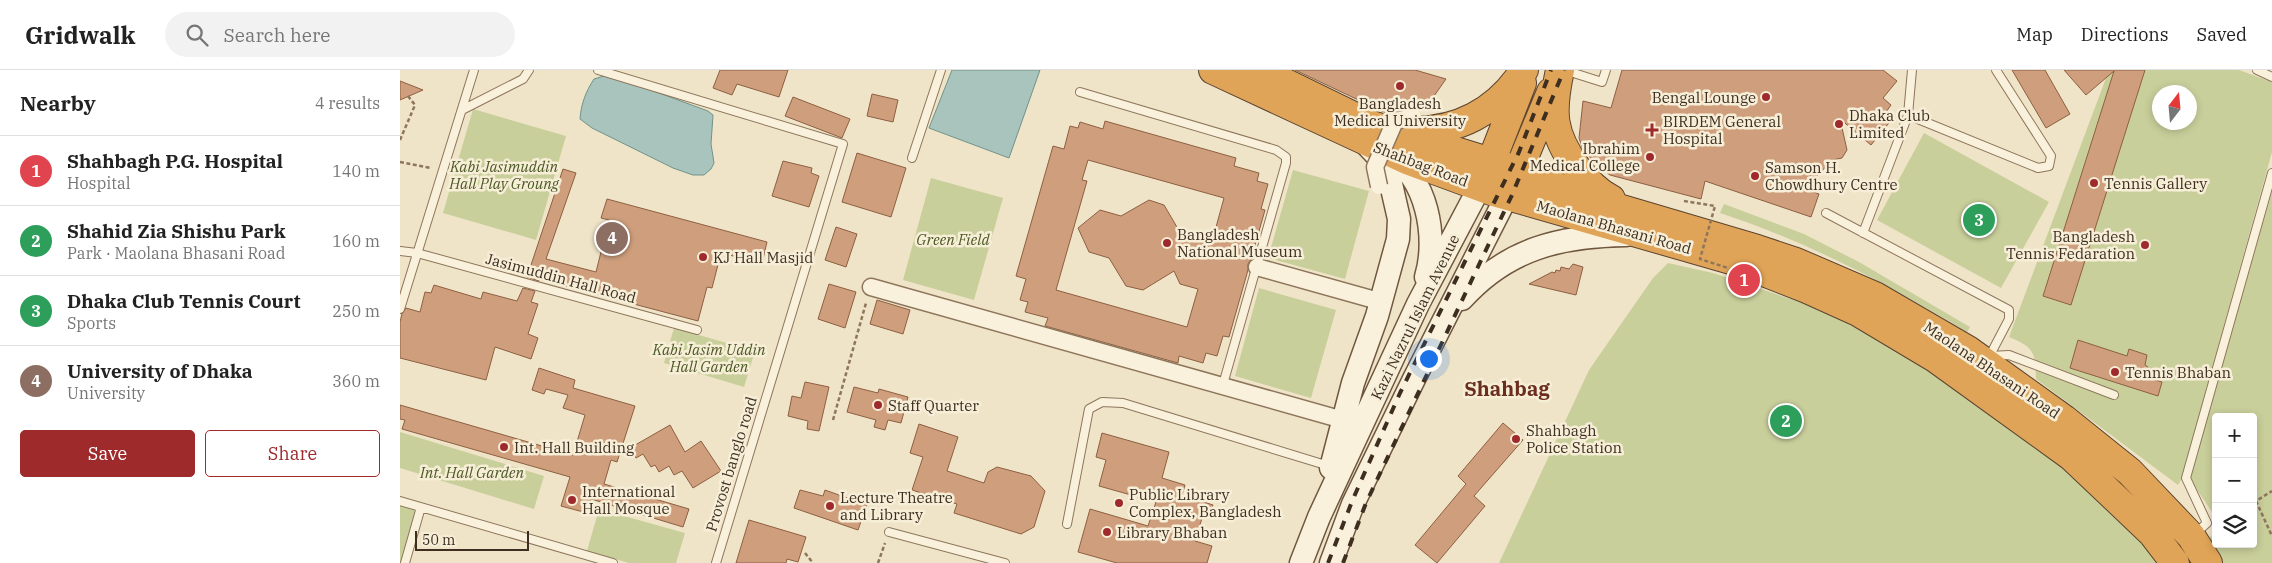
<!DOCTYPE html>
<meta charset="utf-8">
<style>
body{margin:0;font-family:"IBM Plex Serif",serif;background:#f2f2f2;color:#222}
.controls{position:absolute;right:15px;bottom:15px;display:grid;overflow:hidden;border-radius:5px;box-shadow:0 2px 8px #0003}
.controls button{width:45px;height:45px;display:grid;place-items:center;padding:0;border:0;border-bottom:1px solid #e0e0e0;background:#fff;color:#222;font:25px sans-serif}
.compass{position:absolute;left:1752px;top:15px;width:45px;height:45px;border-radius:50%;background:#fff;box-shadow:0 2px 8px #0003;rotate:16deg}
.scale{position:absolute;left:15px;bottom:12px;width:114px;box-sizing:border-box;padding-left:5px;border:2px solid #3d2e20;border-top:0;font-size:14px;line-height:18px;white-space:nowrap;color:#3d2e20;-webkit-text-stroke:4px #f7eed8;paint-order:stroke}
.you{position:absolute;left:1028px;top:288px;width:18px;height:18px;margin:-12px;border:4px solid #fff;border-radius:50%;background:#1a73e8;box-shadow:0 0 0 8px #1a73e833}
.badge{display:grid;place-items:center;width:32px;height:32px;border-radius:50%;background:#9e2a2b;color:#fff;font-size:16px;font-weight:700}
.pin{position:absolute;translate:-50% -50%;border:2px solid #fff;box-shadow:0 1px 5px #0006}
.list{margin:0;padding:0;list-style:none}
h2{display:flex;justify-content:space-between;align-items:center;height:65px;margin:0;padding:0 20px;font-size:21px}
h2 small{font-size:16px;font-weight:400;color:#767676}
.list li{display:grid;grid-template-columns:32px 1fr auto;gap:15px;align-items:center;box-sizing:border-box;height:70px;padding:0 20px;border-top:1px solid #e0e0e0}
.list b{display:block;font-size:19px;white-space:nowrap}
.list p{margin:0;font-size:16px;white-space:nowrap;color:#767676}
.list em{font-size:16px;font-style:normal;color:#767676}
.actions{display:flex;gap:10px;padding:15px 20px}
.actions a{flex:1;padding:11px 0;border:1px solid #9e2a2b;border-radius:5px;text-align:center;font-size:18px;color:#9e2a2b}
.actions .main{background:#9e2a2b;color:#fff}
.icon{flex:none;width:28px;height:28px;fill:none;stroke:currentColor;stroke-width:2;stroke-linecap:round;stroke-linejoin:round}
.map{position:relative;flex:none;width:1872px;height:493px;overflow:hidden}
header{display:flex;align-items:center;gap:30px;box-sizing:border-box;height:70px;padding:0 25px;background:#fff;border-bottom:1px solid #e0e0e0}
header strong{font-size:24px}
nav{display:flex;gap:28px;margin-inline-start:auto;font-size:18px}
.search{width:350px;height:45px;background:#f2f2f2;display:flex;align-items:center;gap:12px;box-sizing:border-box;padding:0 18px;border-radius:28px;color:#767676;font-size:19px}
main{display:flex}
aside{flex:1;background:#fff}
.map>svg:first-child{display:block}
</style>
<header>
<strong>Gridwalk</strong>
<div class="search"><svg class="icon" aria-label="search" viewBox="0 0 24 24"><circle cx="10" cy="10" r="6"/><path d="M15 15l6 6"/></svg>Search here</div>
<nav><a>Map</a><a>Directions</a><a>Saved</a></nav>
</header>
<main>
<aside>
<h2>Nearby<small>4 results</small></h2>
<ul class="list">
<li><span class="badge" style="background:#e0444e">1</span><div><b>Shahbagh P.G. Hospital</b><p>Hospital</p></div><em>140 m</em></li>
<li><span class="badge" style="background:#2e9e5b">2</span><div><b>Shahid Zia Shishu Park</b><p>Park · Maolana Bhasani Road</p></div><em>160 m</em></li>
<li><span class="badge" style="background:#2e9e5b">3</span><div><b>Dhaka Club Tennis Court</b><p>Sports</p></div><em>250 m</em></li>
<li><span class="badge" style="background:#8d6e63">4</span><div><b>University of Dhaka</b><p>University</p></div><em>360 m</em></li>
</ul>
<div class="actions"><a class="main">Save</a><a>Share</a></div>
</aside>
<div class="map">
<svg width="1872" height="493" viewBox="0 0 1872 493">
<rect width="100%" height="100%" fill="#f0e4c8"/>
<path fill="#c9cf9b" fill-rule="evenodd" d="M1709,0h130l33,12v70l-91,328 -3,5 -142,-106c-1,-27 -1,-31 -27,-42zM1760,22h30v30h-30z
M73,39l93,27 -30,104 -93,-27z
M1524,63l125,69 -48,86 -124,-68z
M893,100l76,21 -24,88 -77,-21z
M531,108l72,20 -29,102 -71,-20z
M1872,122v371h-50l-13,-25 7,-5 -3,-7 -1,-14 -23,-34zM1816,347h37v127h-37z
M1324,134l80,30 55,28 111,65 -3,5c-79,-48 -159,-90 -247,-119z
M1268,193l45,10 105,35 90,45 170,119 84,91h-663l90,-193 64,-92z
M859,218l77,22 -25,88 -76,-22z
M274,258l81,23 -11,36 -80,-24z
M0,362l144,44 -10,33 -134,-41z
M0,433l19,5 -15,55h-4z
M199,439l86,24 -9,30h-47l-42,-12z"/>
<path fill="#a9c4bc" stroke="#6f938a" d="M552,0h88l-31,88 -80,-30z
M204,6l25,6 79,29 5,4 -2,29 3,19 -3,6 -7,6h-11l-20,-7 -81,-40 -12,-9c1,-15 6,-28 14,-40z"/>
<path fill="#cf9f7d" stroke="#8d5f41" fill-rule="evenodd" d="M320,0h68l-9,27 -42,-13 -5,11 -19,-7z
M895,0h120l31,9 -12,17 -11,9 -6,3 -6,-1 -23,7z
M1222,0h261l14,11 -14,17 8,7 -5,7 7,6 -22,27 -31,-26 7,31 -5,8 -10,2 -27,29 14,5 -8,23 -106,-36 -4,18 -91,-24 -14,-10 -14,-18 -3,-9 4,-37 28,7z
M1612,0h33l25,44 -24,14z
M1664,0h81l-74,235 -28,-9 71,-225 -28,24z
M0,11l23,9 -23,10z
M472,24l26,6 -5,22 -26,-6z
M393,27l57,22 -8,19 -57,-22z
M705,51l131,37 -2,8 25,7 -2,8 11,3 -7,25 4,1 -14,49 -3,5v6l-19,67 -6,-1 -6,20 -11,-3 -3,10 -24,-7 -1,7 -133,-37 3,-8 -23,-6 3,-10 -8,-2 6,-21 -10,-3 37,-130 11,3 6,-23 8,2 2,-6 23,7zM688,90l136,38 -11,40 -19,-5 -10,6 -20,-34 -15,-5 -28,16 -21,-6 -22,18 11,24 20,6 17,28 17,4 31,-19 6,13 18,5 -11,38 -131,-37 31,-109 -5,-1z
M457,83l49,15 -15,49 -49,-15z
M383,91l29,7 -1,5 8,3 -10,31 -37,-11z
M163,99l13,4 -30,86 50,13 13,-52 -8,-2 6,-19 160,43 -5,21 -41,-10 -9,35 -5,-1 -9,34 -159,-42v2l-12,-4z
M436,157l21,7 -11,33 -21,-7z
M1173,194l10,3 -7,28 -47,-11 23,-12 3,1 1,-3 4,1 1,-4 8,2z
M429,214l27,8 -11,36 -27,-9z
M34,215l47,14 2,-7 34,9 6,-13 12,3 -4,11 7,2 -10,30 10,4 -7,21 -36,-12 -9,33 -86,-22v-36l2,-8 4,-6 14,4 5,-20 6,1z
M477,230l33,10 -7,24 -33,-10z
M1678,270l49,16 2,-7 18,6 -2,10 3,2 -3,10 17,5 -4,14 -88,-28z
M139,298l36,12 -2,8 62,18 -18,56 -6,-2 -7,24 85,25 -6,18 -92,-28 -4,14 -26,-7 9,-29 -168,-48 3,-9 -5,-1v-14l173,50 12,-40 -22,-7 5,-13 -22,-6 -2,5 -12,-4z
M405,312l24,5 -10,44 -12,-2 1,-8 -20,-5 4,-20 9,2z
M454,317l24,6 1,-4 29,8 -7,26 -13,-3 -3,10 -11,-3 2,-7 -29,-8z
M1103,353l20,17 -49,56 11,10 -48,57 -22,-18 51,-61 -8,-8z
M519,354l39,13 -11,34 37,12 4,-11 9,-5 34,9 14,15 -11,36 -13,7 -67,-21 3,-9 -45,-14 11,-33 -13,-4z
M270,355l15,27 16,-11 20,30 -28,17 -11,-17 -8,4 -5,-9 -10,6 -4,-7 -4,2 -8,-13 -7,4 -6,-10z
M702,363l67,19 -7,26 23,7 -3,10 31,10 -4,12 -6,-2 -8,26 17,5 -5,17h-90l-39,-11 12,-43 58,17 8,-24 -57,-16 7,-26 -10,-3z
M400,420l23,6 2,-6 42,15 -9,25 -64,-22z
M349,450l57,17 -8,25 -11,-3 -1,4h-50z"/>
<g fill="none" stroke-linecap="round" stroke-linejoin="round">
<defs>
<path id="lane" d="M198,0l245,74 -127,419
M1164,0l38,12 4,-12
M1857,0l15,7
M680,22l196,58 10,7v6l-64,225
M62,40l61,-31 6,-9
M1508,45l130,53 11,-2 2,-10 -55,-86
M512,88l29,-88
M1426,143l183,97v9l-21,40
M1463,163l45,-118 4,-45
M0,181l17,2 280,77
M0,239l74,-239
M1590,286l19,-1 105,40
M0,431l213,62
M667,454l22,-115 13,-7 21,1 206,63
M489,462l116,31
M1795,464l12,-11 -21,-45 86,-305
M5,493l16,-56"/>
<path id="street" d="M857,197l125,35
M471,217l472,133"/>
<path id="secondary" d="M989,86c38,20 49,82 37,121
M1062,229c46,-51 99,-63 164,-64
M931,398l22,-85 24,-67 21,-77 1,-20 -10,-44 -6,-13 -19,-20
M901,493l18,-46 99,-213 68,-129
M931,493l22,-59 61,-125 99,-195"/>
<path id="highway" d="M813,0l194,90 87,32 244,70 69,27 51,23 77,46 137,99 80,76 23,30
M859,0l113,55 132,41 87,34 166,49 39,13 79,34 93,54 96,69 66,53 61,64 17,27
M1160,0c-9,41 -9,63 17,98 9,12 20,24 34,31
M1006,60c50,4 92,-19 118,-60
M1086,105l36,-92
M1113,114l38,-92"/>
</defs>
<use href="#lane" stroke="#8d765c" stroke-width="10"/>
<use href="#street" stroke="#8d765c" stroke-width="19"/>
<use href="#secondary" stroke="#6f573f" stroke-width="25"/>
<use href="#highway" stroke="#5b4430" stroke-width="30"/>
<path stroke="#8d765c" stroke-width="2.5" stroke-dasharray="4 2.5" stroke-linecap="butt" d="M0,70l15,-35 -7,-9
M0,92l31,6
M433,350l33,-117
M1856,431l16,35
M1853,433l19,-12
M405,483l8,10
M478,493l7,-20"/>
<use href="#lane" stroke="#faf1dc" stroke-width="8"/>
<use href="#street" stroke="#faf1dc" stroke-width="16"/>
<use href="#secondary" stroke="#faf1dc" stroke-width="22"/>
<use href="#highway" stroke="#e0a458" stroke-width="28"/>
<path stroke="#3d2e20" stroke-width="4" stroke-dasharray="9 9" stroke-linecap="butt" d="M928,493l25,-64 47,-106 119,-241 32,-82
M943,493l23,-60 146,-308 52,-125"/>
<defs>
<path id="street-bridge" d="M979,116l-4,-19 20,-46 18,-4"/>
</defs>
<use href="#street-bridge" stroke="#8d765c" stroke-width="19" stroke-linecap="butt"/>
<path stroke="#8d765c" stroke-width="2.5" stroke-dasharray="4 2.5" stroke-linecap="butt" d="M1284,131l31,5 -15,53 28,9"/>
<use href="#street-bridge" stroke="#faf1dc" stroke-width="16"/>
</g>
<g fill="#9e2a2b" stroke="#f7eed8" stroke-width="2">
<circle cx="1000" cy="16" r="5"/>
<circle cx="1366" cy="27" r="5"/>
<circle cx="1439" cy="54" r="5"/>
<path d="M1249.5 52.5h5v5h5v5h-5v5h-5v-5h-5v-5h5z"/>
<circle cx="1250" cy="87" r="5"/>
<circle cx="1355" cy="106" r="5"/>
<circle cx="1694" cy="113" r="5"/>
<circle cx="767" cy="173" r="5"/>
<circle cx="1745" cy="175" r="5"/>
<circle cx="303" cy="187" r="5"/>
<circle cx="1715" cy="302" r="5"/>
<circle cx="478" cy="335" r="5"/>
<circle cx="1116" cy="369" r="5"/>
<circle cx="104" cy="377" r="5"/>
<circle cx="172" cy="430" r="5"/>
<circle cx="719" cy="433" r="5"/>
<circle cx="430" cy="436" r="5"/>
<circle cx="707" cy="462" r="5"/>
</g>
<g text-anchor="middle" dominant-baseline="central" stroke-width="5" stroke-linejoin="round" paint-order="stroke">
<g font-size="15" fill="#3d2e20" stroke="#f7eed8" text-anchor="start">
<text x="1356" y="27" text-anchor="end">Bengal Lounge</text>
<text x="1000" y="33" text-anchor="middle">Bangladesh<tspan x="1000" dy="17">Medical University</tspan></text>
<text x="1449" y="45">Dhaka Club<tspan x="1449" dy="17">Limited</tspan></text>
<text x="1263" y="51">BIRDEM General<tspan x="1263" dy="17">Hospital</tspan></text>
<text x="1240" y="78" text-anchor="end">Ibrahim<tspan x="1240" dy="17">Medical College</tspan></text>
<text x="1365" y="97">Samson H.<tspan x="1365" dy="17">Chowdhury Centre</tspan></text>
<text x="1704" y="113">Tennis Gallery</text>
<text x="777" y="164">Bangladesh<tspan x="777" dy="17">National Museum</tspan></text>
<text x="1735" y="166" text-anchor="end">Bangladesh<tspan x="1735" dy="17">Tennis Fedaration</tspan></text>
<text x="313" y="187">KJ Hall Masjid</text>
<text x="1725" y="302">Tennis Bhaban</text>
<text x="488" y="335">Staff Quarter</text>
<text x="1126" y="360">Shahbagh<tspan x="1126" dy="17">Police Station</tspan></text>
<text x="114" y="377">Int. Hall Building</text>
<text x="182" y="421">International<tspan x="182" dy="17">Hall Mosque</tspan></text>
<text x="729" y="424">Public Library<tspan x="729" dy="17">Complex, Bangladesh</tspan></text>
<text x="440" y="427">Lecture Theatre<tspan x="440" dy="17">and Library</tspan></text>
<text x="717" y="462">Library Bhaban</text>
</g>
<g font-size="15" fill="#3d2e20" stroke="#f7eed8">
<text transform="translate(1021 94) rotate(21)">Shahbag Road</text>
<text transform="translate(1214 157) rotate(16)">Maolana Bhasani Road</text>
<text transform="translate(161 208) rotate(15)">Jasimuddin Hall Road</text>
<text transform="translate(1015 247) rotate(-64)">Kazi Nazrul Islam Avenue</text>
<text transform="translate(1592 300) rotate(34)">Maolana Bhasani Road</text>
<text transform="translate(331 394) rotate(-73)">Provost banglo road</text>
</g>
<g font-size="15" font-style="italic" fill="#4d5a26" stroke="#f7eed8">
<text x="104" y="96">Kabi Jasimuddin<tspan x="104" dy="17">Hall Play Groung</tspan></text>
<text x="553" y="169">Green Field</text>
<text x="309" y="279">Kabi Jasim Uddin<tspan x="309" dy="17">Hall Garden</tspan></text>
<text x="72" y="402">Int. Hall Garden</text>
</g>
<g font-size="20" font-weight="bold" fill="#6b2e1e" stroke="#f7eed8">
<text x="1107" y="318">Shahbag</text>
</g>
</g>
</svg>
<div class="controls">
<button>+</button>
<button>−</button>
<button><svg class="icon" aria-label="layers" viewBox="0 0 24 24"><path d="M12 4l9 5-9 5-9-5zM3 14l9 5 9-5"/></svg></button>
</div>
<svg class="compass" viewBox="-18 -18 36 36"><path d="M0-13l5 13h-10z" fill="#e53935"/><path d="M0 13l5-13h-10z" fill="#767676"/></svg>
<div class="scale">50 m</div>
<div class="you"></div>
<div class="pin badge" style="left:1344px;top:210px;background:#e0444e">1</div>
<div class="pin badge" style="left:1386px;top:351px;background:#2e9e5b">2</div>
<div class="pin badge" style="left:1579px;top:150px;background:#2e9e5b">3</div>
<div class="pin badge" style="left:212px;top:168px;background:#8d6e63">4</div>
</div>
</main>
